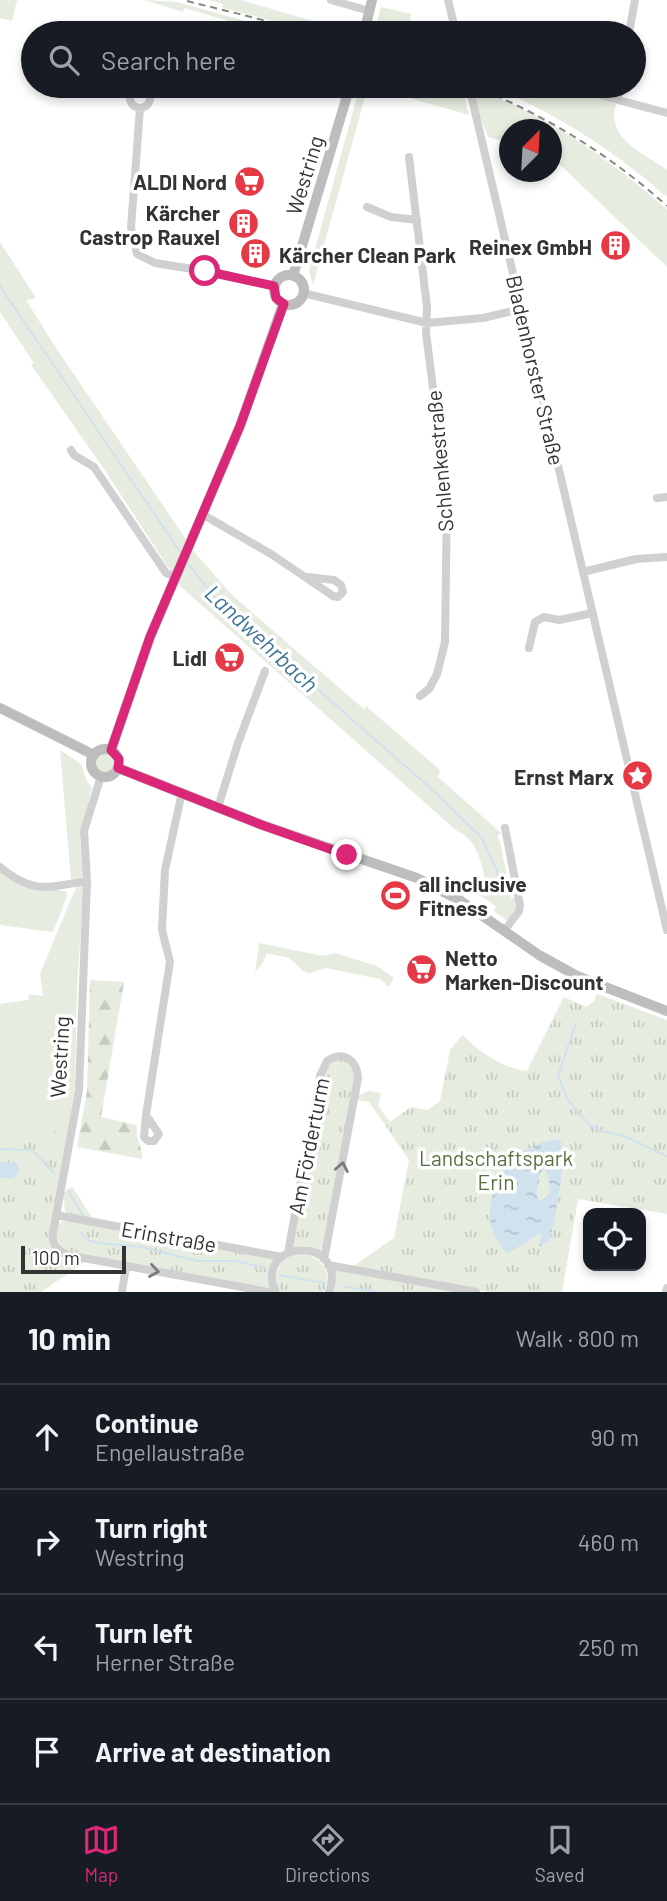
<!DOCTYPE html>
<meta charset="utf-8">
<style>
body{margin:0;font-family:Barlow,sans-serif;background:#20242c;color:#f1f3f6}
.controls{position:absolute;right:21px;bottom:21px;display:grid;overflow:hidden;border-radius:14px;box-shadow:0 4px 10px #0003}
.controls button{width:63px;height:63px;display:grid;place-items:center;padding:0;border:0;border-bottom:2px solid #363941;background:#171b24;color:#f1f3f6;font:35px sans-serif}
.compass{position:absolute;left:499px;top:119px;width:63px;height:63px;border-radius:50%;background:#171b24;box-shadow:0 4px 10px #0003;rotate:24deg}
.scale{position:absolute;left:21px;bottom:18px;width:105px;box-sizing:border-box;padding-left:7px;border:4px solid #333;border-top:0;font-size:19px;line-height:24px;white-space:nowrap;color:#333;-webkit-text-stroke:5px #fff;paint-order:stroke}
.stop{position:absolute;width:21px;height:21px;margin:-16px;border:5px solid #db2777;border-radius:50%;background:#fff}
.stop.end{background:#db2777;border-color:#fff;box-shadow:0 2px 7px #0008}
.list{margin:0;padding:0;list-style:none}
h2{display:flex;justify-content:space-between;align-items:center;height:91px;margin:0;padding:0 28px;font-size:30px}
h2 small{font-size:23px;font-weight:400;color:#9ea1a6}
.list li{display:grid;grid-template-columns:46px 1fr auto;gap:21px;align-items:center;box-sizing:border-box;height:105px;padding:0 28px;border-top:2px solid #363941}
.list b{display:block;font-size:26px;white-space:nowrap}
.list p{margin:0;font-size:23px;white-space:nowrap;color:#9ea1a6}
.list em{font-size:23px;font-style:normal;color:#9ea1a6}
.icon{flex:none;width:38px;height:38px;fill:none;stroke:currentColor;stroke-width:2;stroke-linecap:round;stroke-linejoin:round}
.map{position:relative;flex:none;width:667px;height:1292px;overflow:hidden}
.search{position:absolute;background:#171b24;box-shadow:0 4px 10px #0003;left:21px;right:21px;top:21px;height:77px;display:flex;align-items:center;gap:18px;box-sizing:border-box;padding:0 24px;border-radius:38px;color:#9ea1a6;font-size:26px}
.sheet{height:511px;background:#171b24}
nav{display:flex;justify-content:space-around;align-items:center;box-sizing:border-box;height:98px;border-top:2px solid #363941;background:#171b24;font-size:19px;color:#9ea1a6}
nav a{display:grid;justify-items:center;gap:4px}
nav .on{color:#db2777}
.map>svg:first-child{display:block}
</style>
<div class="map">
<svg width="667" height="1292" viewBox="0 0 667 1292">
<defs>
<pattern id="forest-firs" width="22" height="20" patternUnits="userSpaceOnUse" patternTransform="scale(1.75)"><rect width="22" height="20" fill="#e6ecdf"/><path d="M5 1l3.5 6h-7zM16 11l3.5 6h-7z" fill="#c6cbc0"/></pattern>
<pattern id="park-tufts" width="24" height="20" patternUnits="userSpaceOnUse" patternTransform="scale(1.75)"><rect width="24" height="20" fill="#e6ecdf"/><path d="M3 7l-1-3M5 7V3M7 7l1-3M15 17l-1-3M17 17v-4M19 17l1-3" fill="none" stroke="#c6cbc0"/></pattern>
<pattern id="water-ripples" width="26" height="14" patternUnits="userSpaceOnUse" patternTransform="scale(1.75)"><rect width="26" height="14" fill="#cfe2ee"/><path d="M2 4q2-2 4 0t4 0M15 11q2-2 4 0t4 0" fill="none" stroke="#b2c2cd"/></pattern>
</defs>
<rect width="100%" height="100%" fill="#fff"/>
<path fill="#e6ecdf" d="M0,0h17l-5,21 -12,-3z
M144,0l33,2 112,31h-18l-87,-25 -1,4z
M209,0h32l112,33 2,-14 -1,14h-30l-102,-25 1,-4z
M381,7l30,7 -3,19h-34z
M360,86h102l7,29 -101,-29 -55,199 -4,-14z
M492,86h55l69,18c-11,35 29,50 51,66v27c-53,-47 -111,-83 -175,-111z
M474,89c64,19 144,76 193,121v57l-115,-110v-27h-42l-1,13 -21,-6 -9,-23z
M0,242l36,56 -10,2 30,48 140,206 37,42 132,114 1,-4 74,64 -2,7 63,56 -4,4 3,4 11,57h5l-1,11 -6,10 -3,1 -12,-9 2,-5 -17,-11 7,-12c-5,-20 -8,-43 -29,-52l-276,-244 -81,-124 -69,-98 3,-2 -34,-51z
M60,750l21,14 6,18 5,5 -12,53 3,37 -12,2z
M96 763a10 10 0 1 1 20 0a10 10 0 1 1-20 0Z
M0,871l24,16 42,4 1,5 -14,36 -53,-7z
M82,884l2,3 -7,98 -2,102 -6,35c-26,17 -38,20 -69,20v-138l28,-4 1,-6 14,2 -3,-22 37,-89z
M259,943l64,13 12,-3 42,13 17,12 -5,9 -9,-8 -54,-11 -17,5 -6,-2 -14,-13 -22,-5 -4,9 -8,11z"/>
<path fill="url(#forest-firs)" d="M90,980l34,2 -23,135 36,8c-2,13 6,22 5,34l-65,-12 10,-56z"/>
<path fill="url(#park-tufts)" d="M597,994l70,26v194l-89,-15 -16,93h-74l-136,-25 42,-29 15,-78 -40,-58 -12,-2 2,-5 9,-4 13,2 -3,13 12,16 21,-15 17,3 12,-9 10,-51 12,-15c19,17 39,33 65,36l37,-74 22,10 8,-6z
M340,1059l10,4 5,13 -34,176 -13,-6 -16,1 30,-172 7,-11z
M69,1122l-20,116c5,19 20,19 37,23l-45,31h-41v-150c31,0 43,-3 69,-20z
M72,1187l1,1 20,31 -22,-4 -6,-4 -2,-18z
M66,1220l209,39 -6,15 1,14 -18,-3 -4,1 -177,-33c-13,-9 -16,-13 -13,-29z
M298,1253c21,2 36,17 26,39h-45c-8,-18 1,-34 19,-39z
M333,1270l133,22h-134l3,-12z"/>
<path fill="url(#water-ripples)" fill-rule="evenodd" d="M556,1139l5,2c5,33 -5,66 -11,99l-11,7 3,-15 -33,21c-7,-3 -10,-9 -14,-16 -13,-27 0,-60 21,-80 11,-10 26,-15 40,-18zM544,1168l3,5 4,19 -10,9 -4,-4v-17z
M0,1162l17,1 2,6 -3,7 -4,3 -12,-2z"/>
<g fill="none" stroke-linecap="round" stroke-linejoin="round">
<path stroke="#cfe2ee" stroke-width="2" d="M0,286l180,266
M187,562l32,41 217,190 46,45 15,33 1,10 -5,12
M576,1023l-18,53 10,24 20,24 14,7 22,5 43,20
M0,1149l32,1 23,24
M68,1190l15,25
M80,1232l10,9 11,2 40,4 57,14h37l31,7
M280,1275l44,8
M345,1287l33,5"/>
<path stroke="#d0d0d0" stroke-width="8" d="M331,0l38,11
M448,0l8,33
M629,33l6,-33
M469,86l198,844
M565,86l102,27
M130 98a10 10 0 1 1 20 0a10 10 0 1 1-20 0Z
M618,100l2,-14
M140,108l-9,119 6,27 18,9 63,10 56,13
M409,157l18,150 -1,26 21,165 -2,144 -8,32 -8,15 -9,7
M367,207l24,10 26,3
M303,293l124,30 56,-5 38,-9
M71,450l3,5 20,12 72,106 8,4
M657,498l10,-1
M202,514l69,40 62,42 5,1 5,-5 -2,-7 -7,-5 -26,-3
M583,572l53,-13 31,-2
M529,648l6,-26 9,-5 15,3 34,-7
M101,776l-17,55 3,50 -8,209 -26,143c-2,11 5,17 14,22l202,37
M218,807l20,-64 27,-72
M0,867c34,28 47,20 87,14
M505,930l14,-19 1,-6 -15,-77
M146,1115l-2,22 4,4h6l5,-7 -13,-19 24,-153 -8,-32 3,-60 17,-78
M56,1215l226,42
M288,1253l32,-177 7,-15c17,-11 30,-1 31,17l-34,181
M328,1265l148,27
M122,1292l4,-26
M275,1292c-21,-55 74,-56 54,0
M666,1292l1,-4"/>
<path stroke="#bdbdbd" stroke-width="10" d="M364,33l8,-33
M274 290a15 15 0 1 1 30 0a15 15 0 1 1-30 0Z
M293,276l57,-190
M0,708l94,47
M91 763a14 14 0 1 1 28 0a14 14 0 1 1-28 0Z
M111,750l39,-113 90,-211 43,-122
M118,768l144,57 155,53 44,23 78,54 38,21 90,35"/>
<path stroke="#888" stroke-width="2" stroke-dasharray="7 5" stroke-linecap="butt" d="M187,1l128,32
M473,86c72,29 136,68 194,120"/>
</g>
<defs><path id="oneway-chevron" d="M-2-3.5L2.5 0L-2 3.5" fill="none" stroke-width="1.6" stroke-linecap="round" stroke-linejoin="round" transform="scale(1.75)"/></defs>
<g stroke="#7a7a7a">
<use href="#oneway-chevron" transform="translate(342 1167) rotate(-79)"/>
<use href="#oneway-chevron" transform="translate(154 1271) rotate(10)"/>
</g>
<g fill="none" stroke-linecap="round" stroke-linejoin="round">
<path stroke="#db2777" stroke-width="9" d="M205,271l69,15 2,12 8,6 -44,122 -90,211 -39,113 8,9 -1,9 144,57 85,30"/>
</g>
<defs>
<symbol id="supermarket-disc" viewBox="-11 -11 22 22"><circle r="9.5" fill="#e63946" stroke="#fff"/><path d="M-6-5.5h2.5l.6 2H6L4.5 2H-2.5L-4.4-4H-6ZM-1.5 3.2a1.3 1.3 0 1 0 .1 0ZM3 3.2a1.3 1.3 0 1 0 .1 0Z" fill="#fff"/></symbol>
<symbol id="building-disc" viewBox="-11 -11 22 22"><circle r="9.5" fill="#e63946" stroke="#fff"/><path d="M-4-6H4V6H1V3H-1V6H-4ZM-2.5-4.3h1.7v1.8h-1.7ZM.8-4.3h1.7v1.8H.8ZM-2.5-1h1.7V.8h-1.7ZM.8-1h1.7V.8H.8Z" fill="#fff"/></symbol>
<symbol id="sight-disc" viewBox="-11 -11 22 22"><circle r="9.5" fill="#e63946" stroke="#fff"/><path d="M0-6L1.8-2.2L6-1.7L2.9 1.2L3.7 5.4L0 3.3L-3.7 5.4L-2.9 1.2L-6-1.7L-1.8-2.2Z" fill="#fff"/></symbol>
<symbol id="stadium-disc" viewBox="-11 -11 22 22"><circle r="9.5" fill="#e63946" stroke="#fff"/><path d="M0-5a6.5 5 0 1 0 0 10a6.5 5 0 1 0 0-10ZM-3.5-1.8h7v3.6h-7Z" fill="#fff"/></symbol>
</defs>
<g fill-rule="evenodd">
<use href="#supermarket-disc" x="232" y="164" width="35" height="35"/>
<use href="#building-disc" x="226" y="206" width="35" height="35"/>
<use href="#building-disc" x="598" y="228" width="35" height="35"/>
<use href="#building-disc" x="238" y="236" width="35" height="35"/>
<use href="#supermarket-disc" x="212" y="640" width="35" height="35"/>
<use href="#sight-disc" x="620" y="758" width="35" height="35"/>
<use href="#stadium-disc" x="378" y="878" width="35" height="35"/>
<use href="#supermarket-disc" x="404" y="952" width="35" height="35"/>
</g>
<g text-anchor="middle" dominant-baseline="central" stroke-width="7" stroke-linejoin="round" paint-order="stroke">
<g font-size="21" fill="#333" stroke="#fff">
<text transform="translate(304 175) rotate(-73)">Westring</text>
<text transform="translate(536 370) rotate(77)">Bladenhorster Straße</text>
<text transform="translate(439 461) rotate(-95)">Schlenkestraße</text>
<text transform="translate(59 1057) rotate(-87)">Westring</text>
<text transform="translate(308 1146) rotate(-79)">Am Förderturm</text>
<text transform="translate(169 1236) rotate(10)">Erinstraße</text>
</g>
<g font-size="21" font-weight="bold" fill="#333" stroke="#fff" text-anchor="end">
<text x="227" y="181">ALDI Nord</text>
<text x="220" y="212">Kärcher<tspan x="220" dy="24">Castrop Rauxel</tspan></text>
<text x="592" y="246">Reinex GmbH</text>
<text x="279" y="254" text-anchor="start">Kärcher Clean Park</text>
<text x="207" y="657">Lidl</text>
<text x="614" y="776">Ernst Marx</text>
<text x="419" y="883" text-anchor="start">all inclusive<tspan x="419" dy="24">Fitness</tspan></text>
<text x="445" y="957" text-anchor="start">Netto<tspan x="445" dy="24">Marken-Discount</tspan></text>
</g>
<g font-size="21" fill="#56703f" stroke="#fff">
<text x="496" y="1157">Landschaftspark<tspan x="496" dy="24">Erin</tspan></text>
</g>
<g font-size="23" font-style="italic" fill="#3f7597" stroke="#fff">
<text transform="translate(262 638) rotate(43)">Landwehrbach</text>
</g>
</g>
</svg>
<div class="controls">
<button><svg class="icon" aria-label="locate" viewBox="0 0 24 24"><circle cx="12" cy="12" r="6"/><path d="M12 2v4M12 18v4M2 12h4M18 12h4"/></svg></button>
</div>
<svg class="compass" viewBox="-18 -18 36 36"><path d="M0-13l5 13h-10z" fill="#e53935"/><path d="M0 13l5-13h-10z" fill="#9ea1a6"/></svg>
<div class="scale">100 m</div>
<div class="stop" style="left:205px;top:271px"></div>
<div class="stop end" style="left:347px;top:855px"></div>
<div class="search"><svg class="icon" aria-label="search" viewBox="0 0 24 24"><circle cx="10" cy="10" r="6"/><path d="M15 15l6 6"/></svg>Search here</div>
</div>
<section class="sheet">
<h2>10 min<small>Walk · 800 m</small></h2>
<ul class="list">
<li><svg class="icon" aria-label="ahead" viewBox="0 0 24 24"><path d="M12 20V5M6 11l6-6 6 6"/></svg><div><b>Continue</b><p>Engellaustraße</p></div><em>90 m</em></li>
<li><svg class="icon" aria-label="right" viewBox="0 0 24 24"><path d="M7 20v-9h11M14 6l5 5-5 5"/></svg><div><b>Turn right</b><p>Westring</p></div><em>460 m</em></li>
<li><svg class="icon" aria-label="left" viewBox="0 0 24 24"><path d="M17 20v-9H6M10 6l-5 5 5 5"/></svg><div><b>Turn left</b><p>Herner Straße</p></div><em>250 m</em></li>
<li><svg class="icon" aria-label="arrive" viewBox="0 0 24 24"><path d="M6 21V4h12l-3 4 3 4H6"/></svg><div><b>Arrive at destination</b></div></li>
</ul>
</section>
<nav>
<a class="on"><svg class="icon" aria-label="map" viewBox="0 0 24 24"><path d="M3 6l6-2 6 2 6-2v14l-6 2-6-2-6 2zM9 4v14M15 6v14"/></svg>Map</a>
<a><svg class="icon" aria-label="directions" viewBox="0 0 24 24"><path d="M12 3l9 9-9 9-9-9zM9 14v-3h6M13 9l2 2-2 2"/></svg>Directions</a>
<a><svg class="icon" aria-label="saved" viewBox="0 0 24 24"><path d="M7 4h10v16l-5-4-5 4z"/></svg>Saved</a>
</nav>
